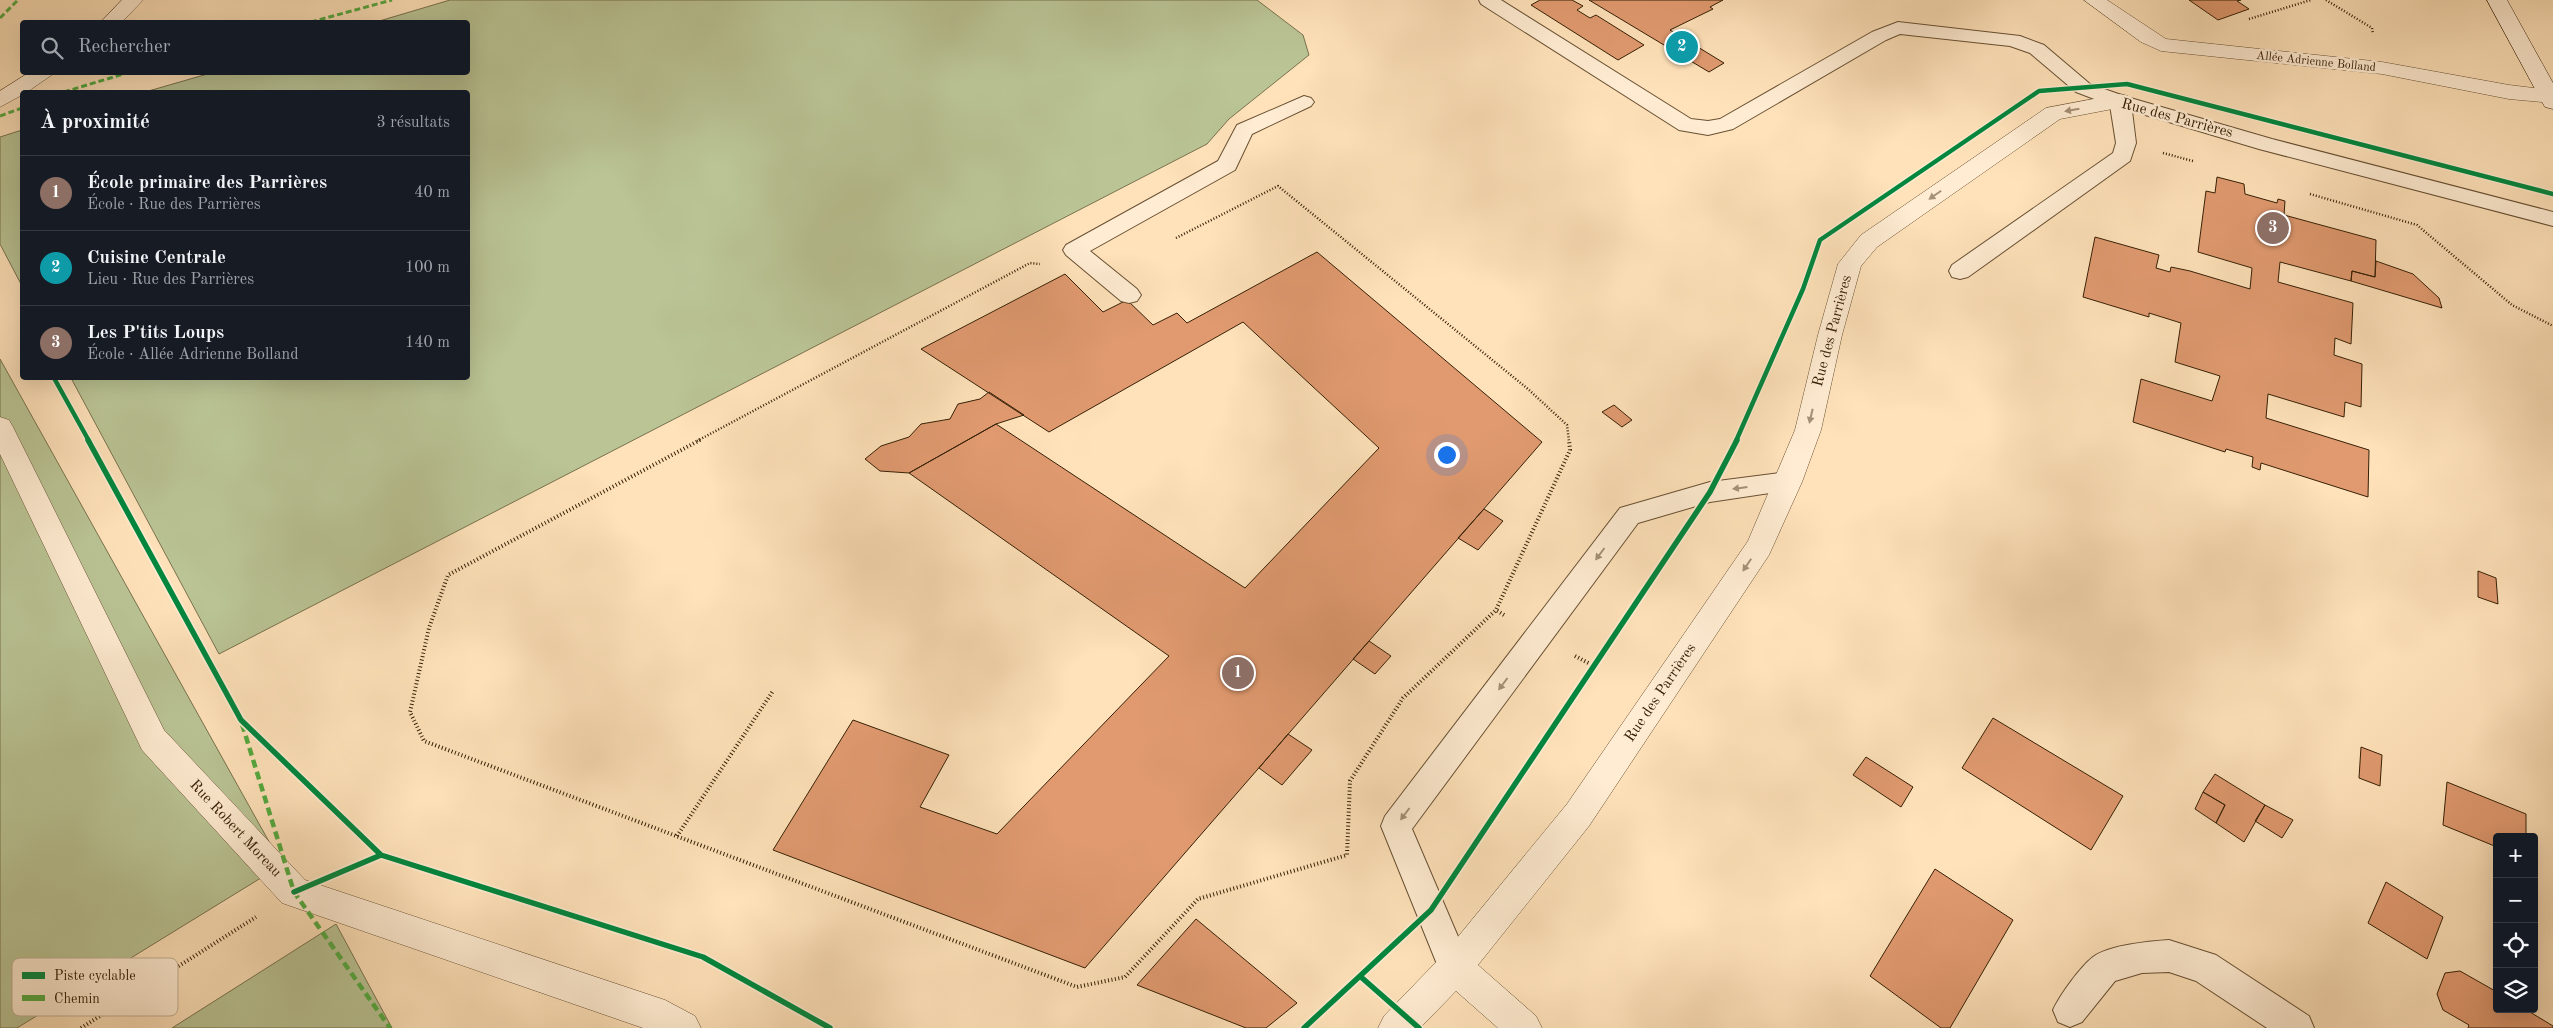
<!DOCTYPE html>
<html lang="fr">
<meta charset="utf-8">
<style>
body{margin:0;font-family:"Old Standard TT",serif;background:#20242c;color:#f1f3f6}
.controls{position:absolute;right:15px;bottom:15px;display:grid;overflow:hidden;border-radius:5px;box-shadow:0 5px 20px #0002}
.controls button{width:45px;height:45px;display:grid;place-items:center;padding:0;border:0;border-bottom:1px solid #363941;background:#171b24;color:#f1f3f6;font:25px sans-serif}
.you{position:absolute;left:1446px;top:454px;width:18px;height:18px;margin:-12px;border:4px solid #fff;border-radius:50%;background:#1a73e8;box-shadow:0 0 0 8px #1a73e833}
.badge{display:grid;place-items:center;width:32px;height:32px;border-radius:50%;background:#1a73e8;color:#fff;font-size:16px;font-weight:700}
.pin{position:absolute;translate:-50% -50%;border:2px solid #fff;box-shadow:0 1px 5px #0006}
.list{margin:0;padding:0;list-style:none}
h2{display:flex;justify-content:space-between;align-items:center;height:65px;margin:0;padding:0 20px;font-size:21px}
h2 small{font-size:16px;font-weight:400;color:#9ea1a6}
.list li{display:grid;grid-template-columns:32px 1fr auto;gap:15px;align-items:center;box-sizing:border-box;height:75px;padding:0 20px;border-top:1px solid #363941}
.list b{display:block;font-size:19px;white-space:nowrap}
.list p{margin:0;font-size:16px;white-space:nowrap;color:#9ea1a6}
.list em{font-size:16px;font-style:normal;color:#9ea1a6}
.icon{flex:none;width:28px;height:28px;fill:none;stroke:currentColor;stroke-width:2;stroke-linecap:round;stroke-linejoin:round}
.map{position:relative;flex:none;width:2553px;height:1028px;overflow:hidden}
.search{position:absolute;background:#171b24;box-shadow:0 5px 20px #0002;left:20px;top:20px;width:450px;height:55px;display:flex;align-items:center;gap:12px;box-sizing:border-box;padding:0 18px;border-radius:5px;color:#9ea1a6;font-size:19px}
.panel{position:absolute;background:#171b24;box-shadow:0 5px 20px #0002;left:20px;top:90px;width:450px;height:290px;border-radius:5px}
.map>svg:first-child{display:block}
</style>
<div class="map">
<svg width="2553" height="1028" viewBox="0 0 2553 1028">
<rect width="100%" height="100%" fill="#ffe2ba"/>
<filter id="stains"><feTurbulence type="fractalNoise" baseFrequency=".004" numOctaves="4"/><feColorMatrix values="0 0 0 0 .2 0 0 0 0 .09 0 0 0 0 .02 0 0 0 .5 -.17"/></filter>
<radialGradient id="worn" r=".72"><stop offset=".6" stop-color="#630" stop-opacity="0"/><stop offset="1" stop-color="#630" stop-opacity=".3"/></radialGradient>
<path fill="#bac495" stroke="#78724e" d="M450,0h807l46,35 6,20 -80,64 -22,25 -988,510 -148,-276h397v-286h-323l66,-19 257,-1v-50h-92z
M22,130v156l-22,-42v-107z
M0,359l282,506 -265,163h-17z
M336,924l56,104h-220z"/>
<path fill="#e19a70" stroke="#352006" d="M1540,0h32l11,6 -6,4 13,8 6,-3 48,30 -26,15 -87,-55z
M1589,0h134l-13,7 3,2 -43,21 54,33 -15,9z
M2189,0h52l-4,1 12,8 -31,11z
M2217,177l27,7 1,10 32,9 1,-4 7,2 -1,14 92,25 -1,37 -23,-6 -1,10 -71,-19 -2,20 75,21 -2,41 -16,-6 -1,17 28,9 -1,43 -16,-5 -1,15 -76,-23 -2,24 103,32 -1,47 -107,-34 -1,7 -8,-3 1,-10 -27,-8 -1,3 -92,-30 8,-43 71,22 8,-25 -45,-14 6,-39 -32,-10v4l-66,-20 12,-60 64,18 -3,13 14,4 1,-5 19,4 60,18 2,-21 -54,-16 8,-61 9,2z
M1317,252l225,190 -457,526 -312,-118 80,-130 96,35 -29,52 77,27 172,-178 -260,-183 87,-49 249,164 134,-140 -136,-126 -194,110 -128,-83 144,-75 38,38 24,-12 26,25 24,-12 10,10z
M2376,261l37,13 26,24 3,10 -91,-27 1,-10 23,6z
M989,392l35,23 -28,9 -87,49 -29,-2 -15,-12 16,-13 28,-9 12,-13 29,-5 8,-15 22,-5z
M1614,405l18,15 -10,7 -20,-15z
M1484,509l19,12 -25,29 -20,-12z
M2478,571l18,7 2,26 -20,-7z
M1369,641l22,15 -16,18 -22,-15z
M1993,718l130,78 -32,54 -129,-82z
M1288,734l24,16 -30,35 -23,-17z
M2361,747l21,8 -2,31 -21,-8z
M1866,757l47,30 -12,20 -48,-32z
M2215,774l50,31 -21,37 -28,-19 9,-18 -22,-13z
M2447,782l79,32v23h-29v10l-54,-22z
M2203,792l22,13 -9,18 -21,-14z
M2265,805l28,15 -11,18 -27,-17z
M1935,869l78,51 -63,108h-9l-71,-52z
M2386,882l57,35 -16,42 -59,-36z
M1196,919l101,84 -31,25h-20l-109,-43z
M2460,971l37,21v17h28l28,17v2h-85l1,-3 -26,-15 -6,-16 8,-21z"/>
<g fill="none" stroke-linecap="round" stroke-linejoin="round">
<defs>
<path id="service" d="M1479,0h22l190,119 17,2 12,-2 152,-87 26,-10 122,14 24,9 46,39 37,13 145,42 281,73v14l-294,-77 -127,-38 4,32 -6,18 -162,116 -8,2 -8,-2 -3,-6 3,-6 161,-112 3,-10 -6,-38 -34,-13 -46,-39 -20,-7 -110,-12 -14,6 -153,89 -25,6 -29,-5 -198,-126z
M1304,96l7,2 3,4 -3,4 -59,28 -17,36 -145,81 47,38 4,6 -4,6 -8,2 -8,-2 -55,-46 -3,-5 3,-5 152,-84 19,-36z
M1788,472l9,3 4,7 -4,7 -87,13 -72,21 -226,306 59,138 -4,12 -12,4 -12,-4 -62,-153 4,-10 235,-308 90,-26z
M2169,940l47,15 93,61 5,12h-47l-71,-47 -27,-9 -27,1 -27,8 -33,41 -12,5 -12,-5 -5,-12c7,-15 27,-43 40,-53 16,-12 57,-16 76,-17z"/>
<path id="minor" d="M122,0h21l-21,22h-21z
M2084,0h23l59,39 216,23 127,23 41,5 3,1v12l-44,-4 -127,-25 -221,-23 -20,-9z
M30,72h26l-29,20h-5v3l-22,12v-16z
M2120,94l8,2 3,5 -3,5 -68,13 -183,128 -16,19 -19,69 -21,95 -19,52 -33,73 -180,271 -111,139 58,51 6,12h-44l-42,-37 -36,37h-42l6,-12 59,-61 124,-151 181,-263 47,-111 23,-95 20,-71 23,-29 185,-127z
M0,417l9,3 4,7 151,303 141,150 360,120 30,16 6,12h-58l-361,-125 -140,-153 -142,-296z"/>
<path id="secondary" d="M2487,0h20l46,83v26l-8,-2 -3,-5z"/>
</defs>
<use href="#service" stroke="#685033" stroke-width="2"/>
<use href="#minor" stroke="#685033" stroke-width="1"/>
<use href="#secondary" stroke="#352006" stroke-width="1"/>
<path stroke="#352006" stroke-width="2.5" stroke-dasharray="1 2" stroke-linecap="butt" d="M2326,0l46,28 1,6
M2249,19l62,-19
M2163,153l30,8
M2310,194l107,31 95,80 41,21
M1176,238l102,-52 250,203 39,36 2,16
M697,441l333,-178 10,1"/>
<path stroke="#352006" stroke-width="4" stroke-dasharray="1 2.5" stroke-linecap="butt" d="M700,440l-252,135 -19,53 -19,84 14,29 653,246 48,-10 73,-78 149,-44 3,-74 53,-83 93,-88
M1504,615l-8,-5 74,-160 -1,-10
M1575,656l19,10
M677,836l96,-145
M81,1028l175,-111"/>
<use href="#service" fill="#ffecd2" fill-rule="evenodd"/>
<use href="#minor" fill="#ffecd2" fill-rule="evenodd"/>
<use href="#secondary" fill="#ffecd2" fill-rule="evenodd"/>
<path stroke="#54aa40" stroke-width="3" stroke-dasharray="6 3" stroke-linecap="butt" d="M0,18l18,-18
M311,22l81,-22
M64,92l66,-20
M0,116l22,-8"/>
<path stroke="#54aa40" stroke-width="4.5" stroke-dasharray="8 4.5" stroke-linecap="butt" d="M242,724l52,168 96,136"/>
<defs>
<path id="cycleway-far1" d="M54,378l35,63
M1736,441l67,-152 17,-49 219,-149 88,-7 426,110"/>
<path id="cycleway" d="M88,440l153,280 140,135 322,102 127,71
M294,892l87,-37
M1361,977l58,51
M1304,1028l127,-118 279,-418 27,-52"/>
</defs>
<use href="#cycleway-far1" stroke="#ffecd2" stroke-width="7"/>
<use href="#cycleway" stroke="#ffecd2" stroke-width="9"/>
<use href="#cycleway-far1" stroke="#00873e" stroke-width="4.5"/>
<use href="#cycleway" stroke="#00873e" stroke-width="5.5"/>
</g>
<defs><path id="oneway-solid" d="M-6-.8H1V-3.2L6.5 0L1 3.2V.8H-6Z" transform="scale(1.25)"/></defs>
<g fill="#a49076">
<use href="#oneway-solid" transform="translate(2072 110) rotate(170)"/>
<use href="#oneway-solid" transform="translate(1935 195) rotate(145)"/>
<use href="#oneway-solid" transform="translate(1811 416) rotate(103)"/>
<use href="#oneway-solid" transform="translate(1740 488) rotate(173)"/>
<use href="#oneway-solid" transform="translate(1600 554) rotate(127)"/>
<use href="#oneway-solid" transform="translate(1747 565) rotate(124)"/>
<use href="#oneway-solid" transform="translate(1503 684) rotate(127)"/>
<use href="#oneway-solid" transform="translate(1405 814) rotate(127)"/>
</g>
<g text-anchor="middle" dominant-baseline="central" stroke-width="5" stroke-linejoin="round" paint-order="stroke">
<g font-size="12" fill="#352006" stroke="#ffecd2">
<text transform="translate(2316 62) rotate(6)">Allée Adrienne Bolland</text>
</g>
<g font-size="15" fill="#352006" stroke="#ffecd2">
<text transform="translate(2177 119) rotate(15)">Rue des Parrières</text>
<text transform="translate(1833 331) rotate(-75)">Rue des Parrières</text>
<text transform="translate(1661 693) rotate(-56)">Rue des Parrières</text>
<text transform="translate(235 829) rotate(47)">Rue Robert Moreau</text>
</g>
</g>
<rect x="12" y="958" width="166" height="58" rx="8" fill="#ffecd2" stroke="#c2af95" stroke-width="1"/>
<rect x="22" y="972" width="23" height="7" fill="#00873e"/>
<rect x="22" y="995" width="23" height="6" fill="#54aa40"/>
<g font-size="14" fill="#352006">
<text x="54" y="980">Piste cyclable</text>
<text x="54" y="1003">Chemin</text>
</g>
<rect width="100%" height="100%" filter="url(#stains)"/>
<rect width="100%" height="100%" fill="url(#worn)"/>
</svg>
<div class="controls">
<button>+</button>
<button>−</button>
<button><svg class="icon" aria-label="locate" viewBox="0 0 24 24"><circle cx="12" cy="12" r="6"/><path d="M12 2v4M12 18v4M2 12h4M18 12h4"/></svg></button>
<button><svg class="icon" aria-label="layers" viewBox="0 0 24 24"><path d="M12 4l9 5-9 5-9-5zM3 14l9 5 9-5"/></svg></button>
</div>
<div class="you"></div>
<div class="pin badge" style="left:1238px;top:673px;background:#8d6e63">1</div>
<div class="pin badge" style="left:1682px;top:47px;background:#0f9aa8">2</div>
<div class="pin badge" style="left:2273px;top:228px;background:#8d6e63">3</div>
<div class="search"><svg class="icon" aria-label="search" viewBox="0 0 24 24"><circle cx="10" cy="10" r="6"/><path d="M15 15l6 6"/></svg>Rechercher</div>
<section class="panel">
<h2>À proximité<small>3 résultats</small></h2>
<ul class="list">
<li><span class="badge" style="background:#8d6e63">1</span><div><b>École primaire des Parrières</b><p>École · Rue des Parrières</p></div><em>40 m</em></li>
<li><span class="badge" style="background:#0f9aa8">2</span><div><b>Cuisine Centrale</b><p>Lieu · Rue des Parrières</p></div><em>100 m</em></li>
<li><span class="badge" style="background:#8d6e63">3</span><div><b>Les P'tits Loups</b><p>École · Allée Adrienne Bolland</p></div><em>140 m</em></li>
</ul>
</section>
</div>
